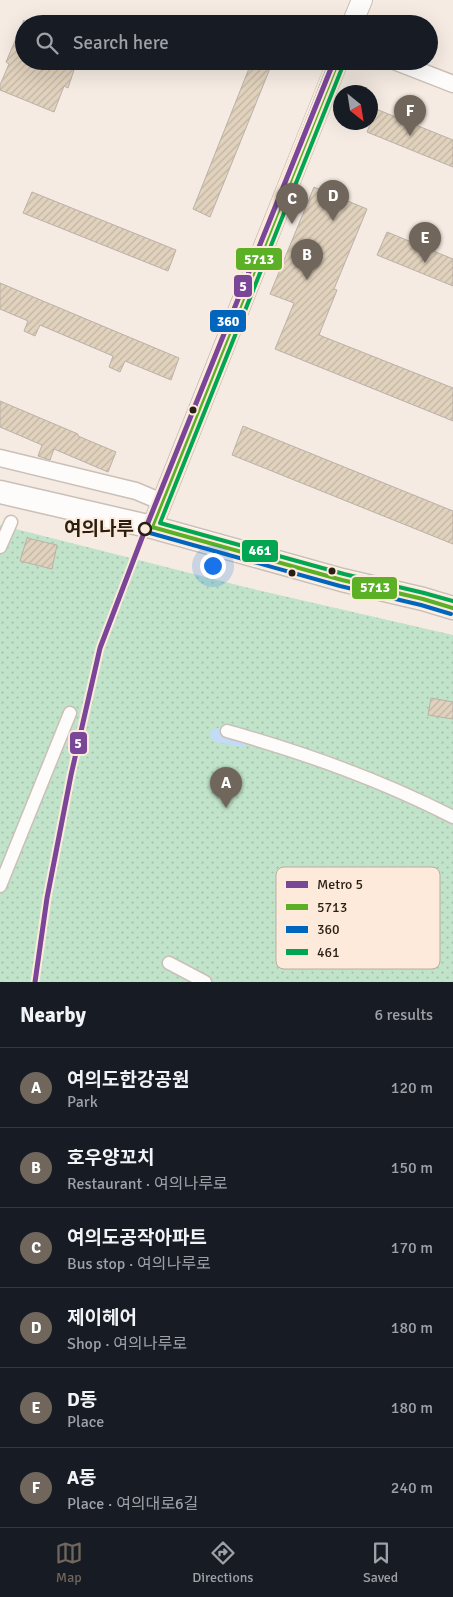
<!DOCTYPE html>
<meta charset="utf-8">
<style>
body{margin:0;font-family:Signika,"Noto Sans KR",sans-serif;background:#20242c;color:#f1f3f6}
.compass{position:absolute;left:333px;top:85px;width:45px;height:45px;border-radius:50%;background:#171b24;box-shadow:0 5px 20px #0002;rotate:150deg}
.you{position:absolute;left:212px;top:565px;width:18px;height:18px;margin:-12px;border:4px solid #fff;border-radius:50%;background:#1a73e8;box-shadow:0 0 0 8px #1a73e833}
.badge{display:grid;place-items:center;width:32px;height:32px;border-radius:50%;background:#70665c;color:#fff;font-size:16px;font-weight:700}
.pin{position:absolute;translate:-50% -41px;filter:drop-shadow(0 1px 2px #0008)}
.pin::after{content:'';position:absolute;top:26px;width:18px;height:15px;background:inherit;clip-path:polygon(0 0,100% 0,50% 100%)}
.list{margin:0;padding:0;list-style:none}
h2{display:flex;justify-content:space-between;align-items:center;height:65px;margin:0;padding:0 20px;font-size:21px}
h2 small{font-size:16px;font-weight:400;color:#9ea1a6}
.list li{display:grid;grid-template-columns:32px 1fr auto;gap:15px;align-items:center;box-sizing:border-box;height:80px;padding:0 20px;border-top:1px solid #363941}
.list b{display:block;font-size:19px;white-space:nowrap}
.list p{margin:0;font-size:16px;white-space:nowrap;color:#9ea1a6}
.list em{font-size:16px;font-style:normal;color:#9ea1a6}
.icon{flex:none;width:28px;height:28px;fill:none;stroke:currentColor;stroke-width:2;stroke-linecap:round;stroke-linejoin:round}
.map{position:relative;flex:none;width:453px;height:982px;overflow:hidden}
.search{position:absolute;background:#171b24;box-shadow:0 5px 20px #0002;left:15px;right:15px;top:15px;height:55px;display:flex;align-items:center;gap:12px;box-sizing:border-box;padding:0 18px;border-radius:28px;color:#9ea1a6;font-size:19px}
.sheet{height:545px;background:#171b24}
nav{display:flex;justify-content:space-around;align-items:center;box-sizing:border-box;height:70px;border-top:1px solid #363941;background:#171b24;font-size:14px;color:#9ea1a6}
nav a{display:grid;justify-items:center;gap:2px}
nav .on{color:#70665c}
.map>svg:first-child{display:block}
</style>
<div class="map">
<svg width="453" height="982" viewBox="0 0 453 982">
<defs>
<pattern id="grass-dots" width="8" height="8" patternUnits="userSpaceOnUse" patternTransform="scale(1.25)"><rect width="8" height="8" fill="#c0e3ca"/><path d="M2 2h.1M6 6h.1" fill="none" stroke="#a5c2ad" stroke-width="1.8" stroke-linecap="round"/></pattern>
<pattern id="building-hatch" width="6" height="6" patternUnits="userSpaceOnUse" patternTransform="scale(1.25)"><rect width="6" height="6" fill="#e1d2bd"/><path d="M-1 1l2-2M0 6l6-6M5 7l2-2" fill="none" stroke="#c1b4a2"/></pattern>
</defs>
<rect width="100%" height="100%" fill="#f5ebe2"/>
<path fill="url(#grass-dots)" d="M0,525l249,63 204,47v347h-453z"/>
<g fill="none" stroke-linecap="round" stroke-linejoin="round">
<path stroke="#c2dbf6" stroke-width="14" d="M217,735l24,5"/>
</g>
<path fill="url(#building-hatch)" stroke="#bab1a8" d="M24,20v41h53l-9,27 -4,-2 -10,26 -54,-22v-5l9,-21 -3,-2z
M252,61h21l-63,156 -17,-8z
M376,109l77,31v27l-86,-35z
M314,187l53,22 -33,80 3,1 -18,45 134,53v33l-178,-72 19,-46 -24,-9z
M32,192l144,58 -8,21 -145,-58z
M387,232l66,27v27l-76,-31z
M0,283l179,75 -8,22 -46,-19 -5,11 -11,-5 4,-11 -73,-31 -5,11 -11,-5 4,-10 -28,-12z
M0,401l78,33v2l38,16 -8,20 -54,-23 -4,11 -12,-4 4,-11 -42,-18z
M243,426l210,85v33l-221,-89z
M27,538l30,7 -5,24 -32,-8z
M431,698l22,4v17l-25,-4z"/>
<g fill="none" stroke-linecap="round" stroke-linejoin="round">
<defs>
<path id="pedestrian" d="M0,547l11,-25
M227,731c78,22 154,49 226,86
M0,886l70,-173
M169,963l36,19"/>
<path id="minor" d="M394,61l59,23
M0,458l136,33 26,11"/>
<path id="tertiary" d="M352,24l10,-24
M152,527l186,-466"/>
<path id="secondary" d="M0,492l152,35 190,53 81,19 30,9"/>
</defs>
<use href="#pedestrian" stroke="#cac0b7" stroke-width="15"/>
<use href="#minor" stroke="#cac0b7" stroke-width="19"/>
<use href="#tertiary" stroke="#cac0b7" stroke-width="22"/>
<use href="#secondary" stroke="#cac0b7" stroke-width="25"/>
<use href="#pedestrian" stroke="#fefcfb" stroke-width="12"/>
<use href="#minor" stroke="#fefcfb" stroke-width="16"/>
<use href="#tertiary" stroke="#fefcfb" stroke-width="20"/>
<use href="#secondary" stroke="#fefcfb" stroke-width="22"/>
<defs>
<path id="bus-1" d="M152,527l186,-466
M152,527l190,53 81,19 30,9"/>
<path id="bus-2" d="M331,61l-185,467 4,5 190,53 81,19 30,9"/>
<path id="bus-3" d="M344,63l-184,460 184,51 80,19 29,8"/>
</defs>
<use href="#bus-1" stroke="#fdeada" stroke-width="8"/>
<use href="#bus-2" stroke="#fdeada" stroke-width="8"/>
<use href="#bus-3" stroke="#fdeada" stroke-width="8"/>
<use href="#bus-1" stroke="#5bb025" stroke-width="4"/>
<use href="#bus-2" stroke="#0065bd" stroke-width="4"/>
<use href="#bus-3" stroke="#00a651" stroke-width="4"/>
<defs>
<path id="metro-1" d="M35,982l12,-84 24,-123 29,-127 45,-118 189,-469"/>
</defs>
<use href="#metro-1" stroke="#fdeada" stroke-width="9"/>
<use href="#metro-1" stroke="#794698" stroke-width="5"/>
</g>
<g fill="#291e14" stroke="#fdeada" stroke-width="2">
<circle cx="193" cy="410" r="4.5"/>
<circle cx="332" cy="571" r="4.5"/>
<circle cx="292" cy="573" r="4.5"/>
</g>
<circle fill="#fdeada" stroke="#291e14" stroke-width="2.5" cx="145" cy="529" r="6"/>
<g text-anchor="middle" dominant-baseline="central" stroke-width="4" stroke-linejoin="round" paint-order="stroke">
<g font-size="19" font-weight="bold" fill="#291e14" stroke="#fdeada" text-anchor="end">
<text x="134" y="529">여의나루</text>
</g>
</g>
<rect x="276" y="867" width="164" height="102" rx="8" fill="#fdeada" stroke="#bdad9f" stroke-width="1"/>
<rect x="286" y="881" width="22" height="7" fill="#794698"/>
<rect x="286" y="904" width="22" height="6" fill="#5bb025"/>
<rect x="286" y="926" width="22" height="7" fill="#0065bd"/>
<rect x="286" y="949" width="22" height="6" fill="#00a651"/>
<g font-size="14" fill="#291e14">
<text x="317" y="889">Metro 5</text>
<text x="317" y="912">5713</text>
<text x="317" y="934">360</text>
<text x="317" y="957">461</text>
</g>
<g stroke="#fdeada" stroke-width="2">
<rect x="235" y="247" width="48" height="24" rx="5" fill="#5bb025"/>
<rect x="233" y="274" width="20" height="24" rx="5" fill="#794698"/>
<rect x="209" y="309" width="38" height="24" rx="5" fill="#0065bd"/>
<rect x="241" y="539" width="38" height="24" rx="5" fill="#00a651"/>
<rect x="351" y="576" width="47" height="24" rx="5" fill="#5bb025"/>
<rect x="69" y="731" width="19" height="24" rx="5" fill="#794698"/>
</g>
<g font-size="14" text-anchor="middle" font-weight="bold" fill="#fff">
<text x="259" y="264">5713</text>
<text x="243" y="291">5</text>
<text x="228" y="326">360</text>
<text x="260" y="555">461</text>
<text x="375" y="592">5713</text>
<text x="78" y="748">5</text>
</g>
</svg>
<svg class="compass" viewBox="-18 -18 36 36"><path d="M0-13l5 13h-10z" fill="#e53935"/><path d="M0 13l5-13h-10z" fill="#9ea1a6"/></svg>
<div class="you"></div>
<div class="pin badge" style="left:226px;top:808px">A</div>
<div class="pin badge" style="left:307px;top:280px">B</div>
<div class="pin badge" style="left:292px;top:224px">C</div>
<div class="pin badge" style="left:333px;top:221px">D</div>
<div class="pin badge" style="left:425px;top:263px">E</div>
<div class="pin badge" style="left:410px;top:136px">F</div>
<div class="search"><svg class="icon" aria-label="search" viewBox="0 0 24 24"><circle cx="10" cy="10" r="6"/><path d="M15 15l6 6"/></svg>Search here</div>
</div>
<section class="sheet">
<h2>Nearby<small>6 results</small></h2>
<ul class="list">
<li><span class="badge">A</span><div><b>여의도한강공원</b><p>Park</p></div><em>120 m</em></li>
<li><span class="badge">B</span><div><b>호우양꼬치</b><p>Restaurant · 여의나루로</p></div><em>150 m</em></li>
<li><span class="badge">C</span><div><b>여의도공작아파트</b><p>Bus stop · 여의나루로</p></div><em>170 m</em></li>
<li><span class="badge">D</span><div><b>제이헤어</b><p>Shop · 여의나루로</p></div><em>180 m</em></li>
<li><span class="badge">E</span><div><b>D동</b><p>Place</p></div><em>180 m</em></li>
<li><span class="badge">F</span><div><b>A동</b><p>Place · 여의대로6길</p></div><em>240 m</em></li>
</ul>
</section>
<nav>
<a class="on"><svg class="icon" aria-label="map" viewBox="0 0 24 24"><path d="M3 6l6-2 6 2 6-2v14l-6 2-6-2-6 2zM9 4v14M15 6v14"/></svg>Map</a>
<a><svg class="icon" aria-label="directions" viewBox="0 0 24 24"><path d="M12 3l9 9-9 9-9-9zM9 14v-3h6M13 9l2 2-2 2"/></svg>Directions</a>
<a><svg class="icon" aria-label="saved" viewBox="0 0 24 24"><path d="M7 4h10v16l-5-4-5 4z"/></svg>Saved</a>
</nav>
